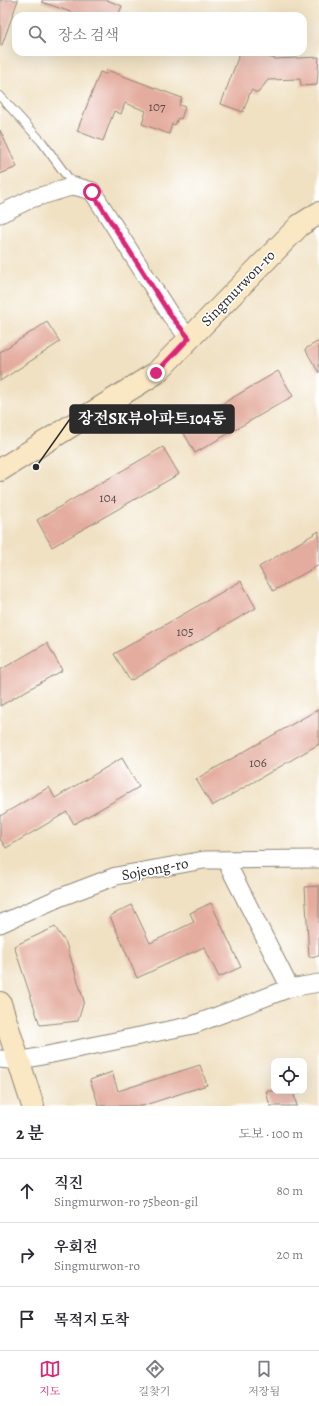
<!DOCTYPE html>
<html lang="ko">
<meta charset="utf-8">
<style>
body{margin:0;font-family:Alegreya,"Noto Serif KR",serif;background:#f7f7f7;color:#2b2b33}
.controls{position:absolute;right:12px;bottom:12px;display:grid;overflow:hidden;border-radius:8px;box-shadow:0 4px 16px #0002}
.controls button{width:36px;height:36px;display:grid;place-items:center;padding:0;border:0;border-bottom:1px solid #e1e1e2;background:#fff;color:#2b2b33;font:20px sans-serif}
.stop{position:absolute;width:12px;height:12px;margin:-9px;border:3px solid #db2777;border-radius:50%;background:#fff}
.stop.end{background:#db2777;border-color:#fff;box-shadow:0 1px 4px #0008}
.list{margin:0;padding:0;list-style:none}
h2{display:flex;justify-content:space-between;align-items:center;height:52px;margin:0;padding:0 16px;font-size:17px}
h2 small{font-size:13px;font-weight:400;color:#7c7c81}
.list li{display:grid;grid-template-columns:26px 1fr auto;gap:12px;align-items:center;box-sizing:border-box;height:64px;padding:0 16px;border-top:1px solid #e1e1e2}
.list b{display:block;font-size:15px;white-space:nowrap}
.list p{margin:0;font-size:13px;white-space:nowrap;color:#7c7c81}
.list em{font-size:13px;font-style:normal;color:#7c7c81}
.icon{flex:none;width:22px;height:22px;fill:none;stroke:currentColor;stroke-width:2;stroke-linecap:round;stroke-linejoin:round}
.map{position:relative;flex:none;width:319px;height:1106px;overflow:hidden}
.search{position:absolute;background:#fff;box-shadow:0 4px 16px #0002;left:12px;right:12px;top:12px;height:44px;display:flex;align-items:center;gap:10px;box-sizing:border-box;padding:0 14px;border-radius:12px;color:#7c7c81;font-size:15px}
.sheet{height:244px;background:#fff}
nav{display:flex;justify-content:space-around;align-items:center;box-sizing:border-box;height:56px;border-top:1px solid #e1e1e2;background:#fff;font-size:11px;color:#7c7c81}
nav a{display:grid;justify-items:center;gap:2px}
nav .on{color:#db2777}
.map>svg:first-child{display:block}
</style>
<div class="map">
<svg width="319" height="1106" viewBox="0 0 319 1106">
<rect width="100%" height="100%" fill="#fff"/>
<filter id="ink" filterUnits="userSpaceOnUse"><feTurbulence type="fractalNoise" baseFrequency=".025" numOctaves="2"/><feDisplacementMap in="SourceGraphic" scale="8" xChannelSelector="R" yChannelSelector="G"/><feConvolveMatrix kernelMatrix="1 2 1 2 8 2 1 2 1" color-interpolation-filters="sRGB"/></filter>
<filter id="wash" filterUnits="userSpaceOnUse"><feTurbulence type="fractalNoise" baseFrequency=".012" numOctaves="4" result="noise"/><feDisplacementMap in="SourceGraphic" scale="16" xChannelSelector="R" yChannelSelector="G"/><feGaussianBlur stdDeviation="0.9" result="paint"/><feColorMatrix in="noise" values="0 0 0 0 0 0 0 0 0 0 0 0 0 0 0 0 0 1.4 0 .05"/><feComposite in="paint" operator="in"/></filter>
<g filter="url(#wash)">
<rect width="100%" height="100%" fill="#f0e1c3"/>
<g id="blocks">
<path fill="#e4ac9e" d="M0,0h18l-16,45h-2z
M42,0h65l15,6 -4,10h-36l-40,-14z
M240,52h16l19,7 44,-2 -2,28 -16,1 -1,-7 -32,1 -10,13 -7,-3 -8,22 -22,-8z
M107,70l75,28 -3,7 6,2 -4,12 -3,-1 -3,7 -3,-1 -3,10 -27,-10 4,-13 -21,-8 -4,11 -7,-3 -11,30 -26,-10 23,-59 6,2z
M0,130l17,37 -17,7z
M47,322l13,20 -60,39v-29z
M319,341v32l-14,-24z
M278,371l15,25 -98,57 -14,-25z
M163,447l16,27 -127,73 -15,-27z
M319,531v34l-46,26 -14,-24z
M241,581l15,27 -126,73 -16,-27z
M47,643l15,27 -62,36v-36z
M319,709v35l-107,62 -16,-27z
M122,758l17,29 -65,37 -7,-12 -61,36 -6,-9v-23l49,-29 6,11z
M319,886v70l-10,1 -4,-70z
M211,903l30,64 -22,10 -15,-30 -67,31 -27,-62 22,-11 18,38 44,-21 -4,-9z
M55,927l11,16 18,58 -6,20 -38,4 -26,-79z
M200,1065l7,20 -65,21h-43l-9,-26 22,-8 6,19z
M266,1091h27l4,15h-27z"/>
</g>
</g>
<g filter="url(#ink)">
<use href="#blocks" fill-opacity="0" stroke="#8e8677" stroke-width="1"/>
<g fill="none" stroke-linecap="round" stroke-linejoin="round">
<defs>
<path id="lane" d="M0,96l42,46 32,44"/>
<path id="street" d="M0,214l31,-15 43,-13 18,5 79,125 18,22
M226,861l64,127
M0,924l61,-27 55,-21 88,-16 115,-1
M0,1059l18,2 175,-36 97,-37 29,-5"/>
<path id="secondary" d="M0,470l156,-97 144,-148 19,-12
M0,1003l33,103"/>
</defs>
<use href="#lane" stroke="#8e8677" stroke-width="10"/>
<use href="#street" stroke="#8e8677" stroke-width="19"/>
<use href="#secondary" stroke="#8e8677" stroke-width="24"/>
<use href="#lane" stroke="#fff" stroke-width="8"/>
<use href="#street" stroke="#fff" stroke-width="17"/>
<use href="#secondary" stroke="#fae7c3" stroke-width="22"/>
</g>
</g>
<g fill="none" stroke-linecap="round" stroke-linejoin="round" filter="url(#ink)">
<path stroke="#db2777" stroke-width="5" d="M92,192l79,124 18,22 -33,35"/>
</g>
<g text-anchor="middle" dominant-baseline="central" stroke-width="3" stroke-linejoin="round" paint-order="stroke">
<g font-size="13" fill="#594b48">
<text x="157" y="106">107</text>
<text x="108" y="497">104</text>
<text x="185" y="631">105</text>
<text x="258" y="762">106</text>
</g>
<g font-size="15" fill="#2b2b2b" stroke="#fff">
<text transform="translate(238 288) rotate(-46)">Singmurwon-ro</text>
<text transform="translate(155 869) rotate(-11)">Sojeong-ro</text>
</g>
</g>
<path fill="none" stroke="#2b2b2b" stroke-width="1.5" d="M36 467L70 419"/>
<circle fill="#2b2b2b" stroke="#fff" stroke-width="1.5" cx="36" cy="467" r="4"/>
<rect fill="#2b2b2b" stroke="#2b2b2b" stroke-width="1.5" x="70" y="405" width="164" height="28" rx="4"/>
<g font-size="16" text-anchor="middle" font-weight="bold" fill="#fff">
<text x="152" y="424">장전SK뷰아파트104동</text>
</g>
</svg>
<div class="controls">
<button><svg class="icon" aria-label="locate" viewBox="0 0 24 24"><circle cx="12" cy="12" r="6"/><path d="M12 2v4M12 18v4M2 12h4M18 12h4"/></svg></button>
</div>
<div class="stop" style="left:92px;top:192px"></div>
<div class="stop end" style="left:156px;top:373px"></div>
<div class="search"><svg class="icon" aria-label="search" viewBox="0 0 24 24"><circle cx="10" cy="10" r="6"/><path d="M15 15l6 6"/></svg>장소 검색</div>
</div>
<section class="sheet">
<h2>2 분<small>도보 · 100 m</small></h2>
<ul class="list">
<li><svg class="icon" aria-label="ahead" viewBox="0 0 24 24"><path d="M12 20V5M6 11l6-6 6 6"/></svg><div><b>직진</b><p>Singmurwon-ro 75beon-gil</p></div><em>80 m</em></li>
<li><svg class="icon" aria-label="right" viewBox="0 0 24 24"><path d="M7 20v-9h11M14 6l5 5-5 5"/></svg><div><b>우회전</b><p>Singmurwon-ro</p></div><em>20 m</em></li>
<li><svg class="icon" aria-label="arrive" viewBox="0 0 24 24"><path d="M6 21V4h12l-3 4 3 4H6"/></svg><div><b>목적지 도착</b></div></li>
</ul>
</section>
<nav>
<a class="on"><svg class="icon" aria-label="map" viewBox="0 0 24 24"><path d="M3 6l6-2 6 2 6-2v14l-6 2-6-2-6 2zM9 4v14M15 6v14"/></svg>지도</a>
<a><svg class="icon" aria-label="directions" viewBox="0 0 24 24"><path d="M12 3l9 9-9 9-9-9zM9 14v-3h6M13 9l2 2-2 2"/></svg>길찾기</a>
<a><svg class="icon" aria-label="saved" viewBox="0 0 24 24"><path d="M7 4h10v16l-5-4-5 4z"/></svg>저장됨</a>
</nav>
